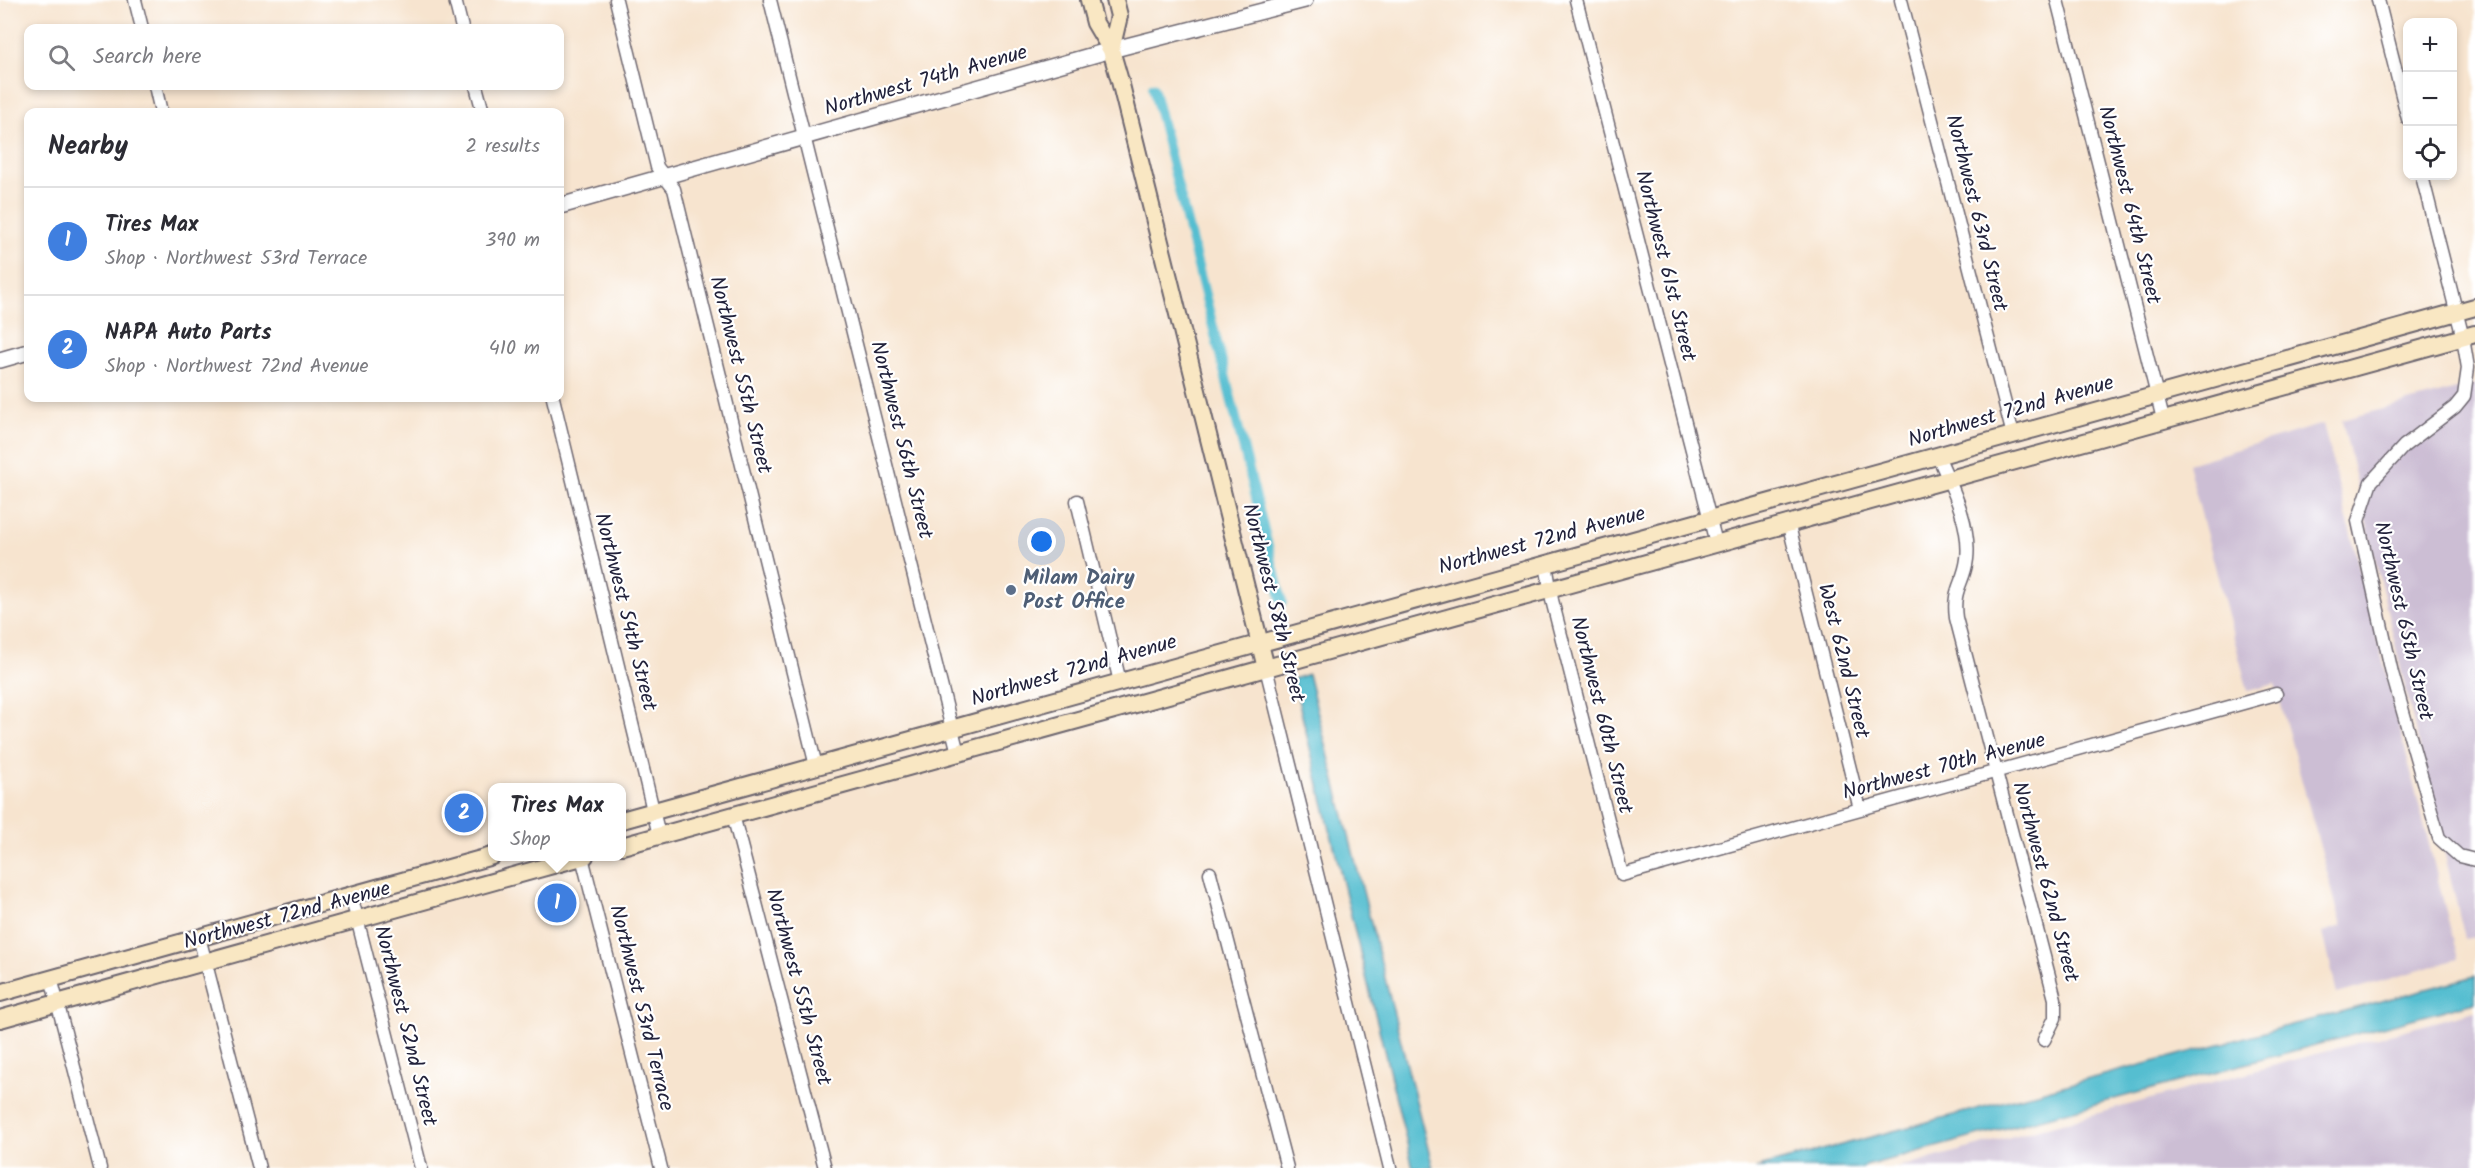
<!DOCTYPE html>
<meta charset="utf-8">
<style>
body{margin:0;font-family:Kalam,sans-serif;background:#f2f2f3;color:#2b2b33}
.controls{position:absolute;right:18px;top:18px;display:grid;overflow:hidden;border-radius:12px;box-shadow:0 3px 9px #0003}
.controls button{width:54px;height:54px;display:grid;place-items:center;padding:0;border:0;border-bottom:2px solid #e1e1e2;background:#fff;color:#2b2b33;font:30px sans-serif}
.you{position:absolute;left:1042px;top:542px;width:21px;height:21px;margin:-15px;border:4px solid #fff;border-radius:50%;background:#1a73e8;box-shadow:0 0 0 9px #1a73e833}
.badge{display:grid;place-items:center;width:39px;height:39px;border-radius:50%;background:#d1495b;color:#fff;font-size:20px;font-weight:700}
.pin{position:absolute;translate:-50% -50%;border:3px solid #fff;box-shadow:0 2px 6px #0006}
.popup{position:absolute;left:488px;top:783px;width:138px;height:78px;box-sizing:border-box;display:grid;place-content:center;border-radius:12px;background:#fff;filter:drop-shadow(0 2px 4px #0005);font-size:20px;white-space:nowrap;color:#7c7c81}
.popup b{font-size:22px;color:#2b2b33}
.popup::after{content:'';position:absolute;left:50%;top:100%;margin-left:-12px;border:12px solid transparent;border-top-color:#fff}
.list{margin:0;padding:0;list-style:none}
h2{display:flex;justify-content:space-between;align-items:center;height:78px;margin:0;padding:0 24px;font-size:26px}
h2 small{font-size:20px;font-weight:400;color:#7c7c81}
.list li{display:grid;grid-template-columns:39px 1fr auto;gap:18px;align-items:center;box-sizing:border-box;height:108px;padding:0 24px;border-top:2px solid #e1e1e2}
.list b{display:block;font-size:22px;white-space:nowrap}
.list p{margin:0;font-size:20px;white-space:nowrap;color:#7c7c81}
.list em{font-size:20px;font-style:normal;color:#7c7c81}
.icon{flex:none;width:33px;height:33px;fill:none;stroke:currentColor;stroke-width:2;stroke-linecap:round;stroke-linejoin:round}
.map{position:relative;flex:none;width:2475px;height:1168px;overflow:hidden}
.search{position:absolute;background:#fff;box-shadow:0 3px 9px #0003;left:24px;top:24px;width:540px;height:66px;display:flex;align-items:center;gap:15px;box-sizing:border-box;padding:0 21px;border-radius:12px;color:#7c7c81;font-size:22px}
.panel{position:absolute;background:#fff;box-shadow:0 3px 9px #0003;left:24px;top:108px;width:540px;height:294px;border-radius:12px}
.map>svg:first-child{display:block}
</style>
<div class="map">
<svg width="2475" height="1168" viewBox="0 0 2475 1168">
<rect width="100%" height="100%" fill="#fff"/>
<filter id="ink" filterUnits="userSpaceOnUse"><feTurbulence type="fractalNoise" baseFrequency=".0167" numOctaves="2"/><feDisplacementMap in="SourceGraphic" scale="12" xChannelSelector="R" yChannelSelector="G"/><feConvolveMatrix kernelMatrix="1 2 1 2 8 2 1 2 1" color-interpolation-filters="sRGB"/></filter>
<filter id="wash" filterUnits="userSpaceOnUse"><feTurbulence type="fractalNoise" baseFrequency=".008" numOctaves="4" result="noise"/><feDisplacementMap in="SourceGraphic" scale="24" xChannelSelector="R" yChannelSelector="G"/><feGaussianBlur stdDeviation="1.35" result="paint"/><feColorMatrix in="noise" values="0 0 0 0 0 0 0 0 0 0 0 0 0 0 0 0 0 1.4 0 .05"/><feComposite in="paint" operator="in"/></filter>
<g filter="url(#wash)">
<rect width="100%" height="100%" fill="#f7e4cf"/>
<path fill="#ccbed4" d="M2475,384v553l-10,2 -123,-519z
M2323,424l135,535 -121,35 -14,-62 19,-6 -67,-242 -27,7 -60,-227z
M2475,1011v157h-579z"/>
<path fill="#54bed0" stroke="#3b7086" stroke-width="1.5" d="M1308,674l125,494h-20l-120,-489z
M2475,976v26l-617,166h-103z"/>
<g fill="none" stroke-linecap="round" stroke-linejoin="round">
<path stroke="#54bed0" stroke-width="10" d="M1153,87l129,515"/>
</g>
</g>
<g filter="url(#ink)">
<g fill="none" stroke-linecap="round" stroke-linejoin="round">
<defs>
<path id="minor" d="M135,0l7,28
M455,0l7,28
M616,0l41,167 17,22 142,577
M770,0l188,753
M1576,0l140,543
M1901,0l112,435
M2057,0l106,419
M2378,0l30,119
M155,86l6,26
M476,86l7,26
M2422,176l41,162 5,30 -4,28 -9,11 -51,39 -33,36 -13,39 34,152 47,165 20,18 16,4
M553,398l106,437
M1938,456c14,31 33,69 29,103 -3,25 -15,29 -11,59l99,381v19l-11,22
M1077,501l43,181
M1788,522l72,287
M1546,564l6,36 70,275 654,-181
M1266,668l124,500
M733,815l92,353
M582,857l79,311
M1210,873l77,295
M351,895l70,273
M199,937l60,231
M51,978l49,190"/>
<path id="tertiary" d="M560,206l551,-156 194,-50
M0,360l28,-8"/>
<path id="secondary" d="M1089,0l6,23 16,27 9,31 146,587
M1111,50l8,-34 -4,-16
M622,820l1853,-513
M622,846l1853,-512
M0,993l492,-137
M0,1019l585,-163"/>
</defs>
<use href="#minor" stroke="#6d666f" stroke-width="15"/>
<use href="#tertiary" stroke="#6d666f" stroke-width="18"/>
<use href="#secondary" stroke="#6d666f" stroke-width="20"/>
<use href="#minor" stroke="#fff" stroke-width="12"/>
<use href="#tertiary" stroke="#fff" stroke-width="15"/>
<use href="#secondary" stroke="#f9e7c3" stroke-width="16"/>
</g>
</g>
<circle fill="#5c6f8a" stroke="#fff" stroke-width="2" cx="1011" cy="590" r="6"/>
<g text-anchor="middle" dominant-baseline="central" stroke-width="4.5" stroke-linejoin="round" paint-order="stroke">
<g font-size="21" fill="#22223b" stroke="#fff">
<text transform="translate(926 81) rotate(-16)">Northwest 74th Avenue</text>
<text transform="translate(2129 205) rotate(76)">Northwest 64th Street</text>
<text transform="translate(1976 213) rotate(76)">Northwest 63rd Street</text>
<text transform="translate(1665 266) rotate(76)">Northwest 61st Street</text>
<text transform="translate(740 375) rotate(76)">Northwest 55th Street</text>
<text transform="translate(2011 412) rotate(-16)">Northwest 72nd Avenue</text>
<text transform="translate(901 440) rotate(76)">Northwest 56th Street</text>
<text transform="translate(1542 541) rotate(-15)">Northwest 72nd Avenue</text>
<text transform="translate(1273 603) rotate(76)">Northwest 58th Street</text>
<text transform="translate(625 612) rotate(76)">Northwest 54th Street</text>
<text transform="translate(2403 621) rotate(77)">Northwest 65th Street</text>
<text transform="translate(1843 661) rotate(76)">West 62nd Street</text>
<text transform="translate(1074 671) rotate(-16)">Northwest 72nd Avenue</text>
<text transform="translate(1601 715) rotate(76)">Northwest 60th Street</text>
<text transform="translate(1944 767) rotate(-15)">Northwest 70th Avenue</text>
<text transform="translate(2045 882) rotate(75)">Northwest 62nd Street</text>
<text transform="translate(287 916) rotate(-15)">Northwest 72nd Avenue</text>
<text transform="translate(798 987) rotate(75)">Northwest 55th Street</text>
<text transform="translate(641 1008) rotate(76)">Northwest 53rd Terrace</text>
<text transform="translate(405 1026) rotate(76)">Northwest 52nd Street</text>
</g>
<g font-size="21" font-weight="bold" fill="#4e5e75" stroke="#fff" text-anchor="start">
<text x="1023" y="578">Milam Dairy<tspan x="1023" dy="24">Post Office</tspan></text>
</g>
</g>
</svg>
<div class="controls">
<button>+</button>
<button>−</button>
<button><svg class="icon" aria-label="locate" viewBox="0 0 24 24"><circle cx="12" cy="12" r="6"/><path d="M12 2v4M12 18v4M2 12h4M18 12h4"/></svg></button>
</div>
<div class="you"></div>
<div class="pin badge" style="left:557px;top:903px;background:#3f7fe0">1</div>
<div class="popup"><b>Tires Max</b>Shop</div>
<div class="pin badge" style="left:464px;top:813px;background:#3f7fe0">2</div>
<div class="search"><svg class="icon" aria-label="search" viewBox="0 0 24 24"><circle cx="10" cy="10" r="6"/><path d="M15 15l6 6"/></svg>Search here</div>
<section class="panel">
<h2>Nearby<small>2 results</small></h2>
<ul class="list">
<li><span class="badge" style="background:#3f7fe0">1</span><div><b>Tires Max</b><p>Shop · Northwest 53rd Terrace</p></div><em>390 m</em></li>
<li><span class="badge" style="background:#3f7fe0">2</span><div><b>NAPA Auto Parts</b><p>Shop · Northwest 72nd Avenue</p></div><em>410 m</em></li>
</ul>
</section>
</div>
